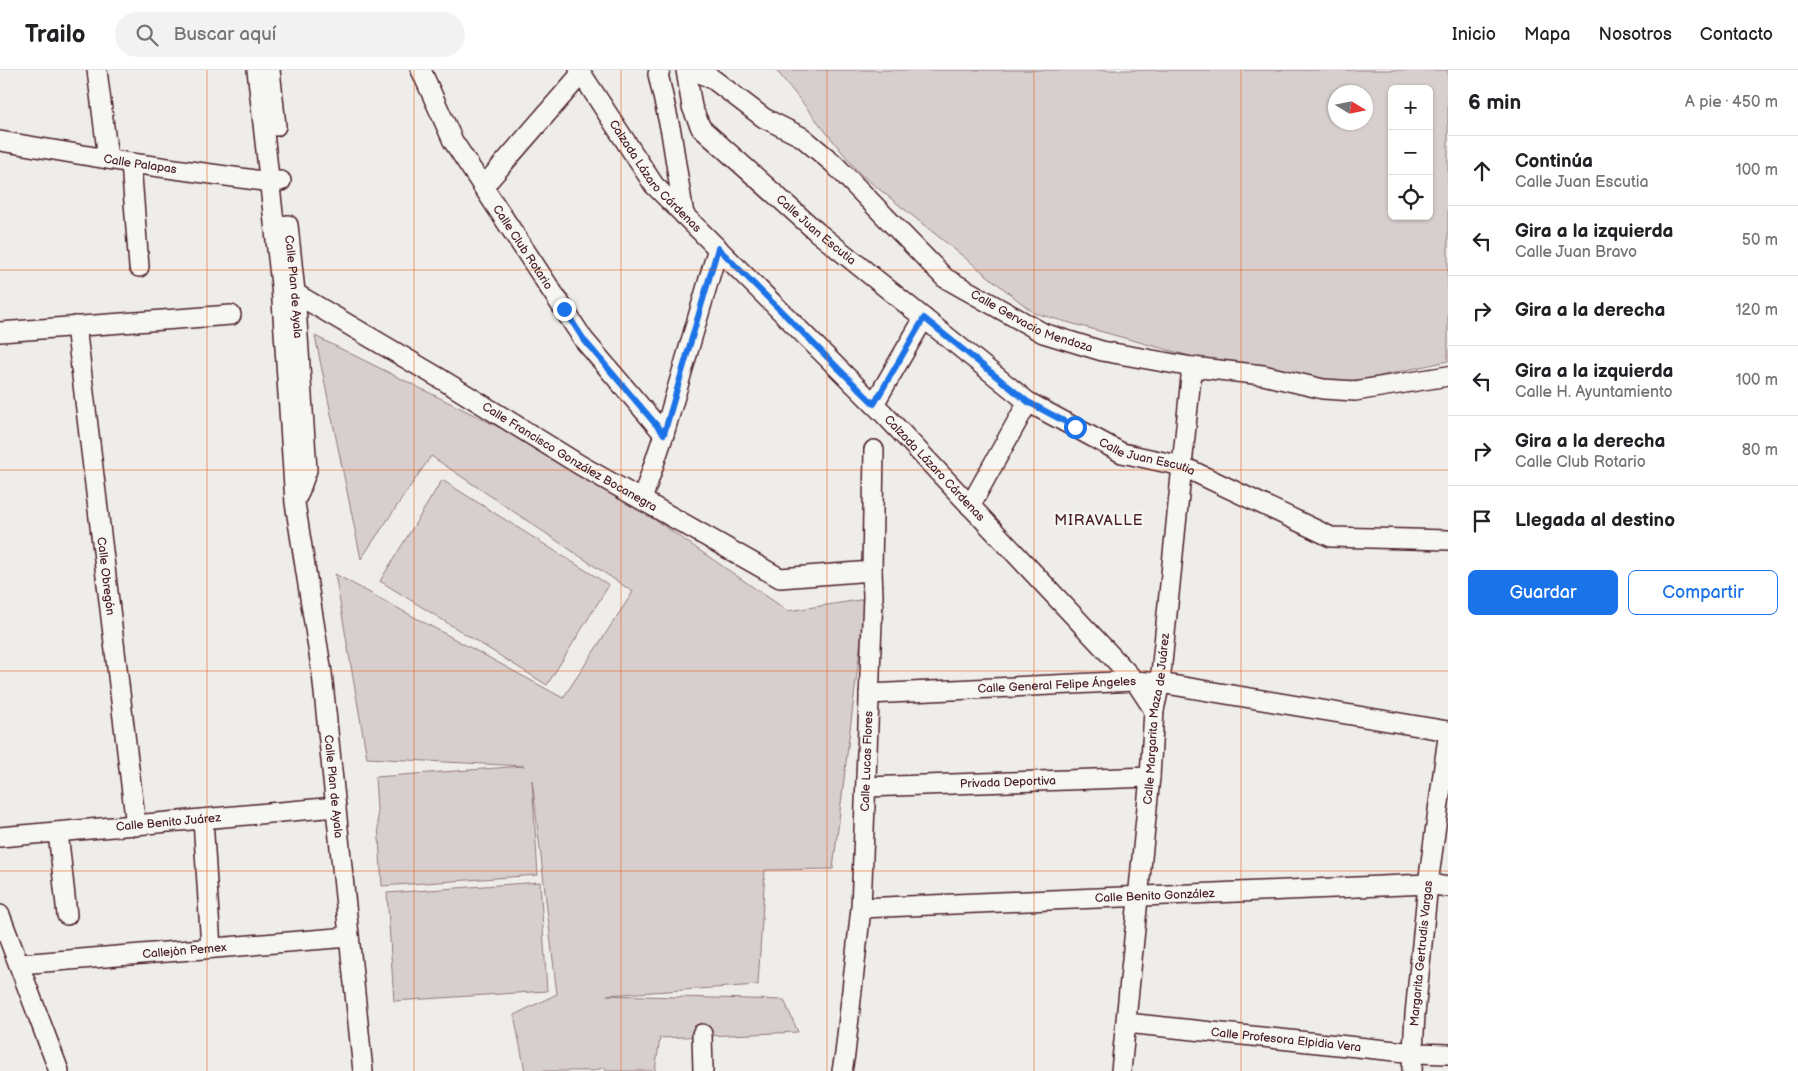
<!DOCTYPE html>
<html lang="es">
<meta charset="utf-8">
<style>
body{margin:0;font-family:"Balsamiq Sans",sans-serif;background:#f2f2f2;color:#202124}
.controls{position:absolute;right:15px;top:15px;display:grid;overflow:hidden;border-radius:8px;box-shadow:0 1px 4px #0004}
.controls button{width:45px;height:45px;display:grid;place-items:center;padding:0;border:0;border-bottom:1px solid #e0e0e0;background:#fff;color:#202124;font:25px sans-serif}
.compass{position:absolute;left:1328px;top:15px;width:45px;height:45px;border-radius:50%;background:#fff;box-shadow:0 1px 4px #0004;rotate:100deg}
.stop{position:absolute;width:15px;height:15px;margin:-11px;border:4px solid #1a73e8;border-radius:50%;background:#fff}
.stop.end{background:#1a73e8;border-color:#fff;box-shadow:0 1px 5px #0008}
.list{margin:0;padding:0;list-style:none}
h2{display:flex;justify-content:space-between;align-items:center;height:65px;margin:0;padding:0 20px;font-size:21px}
h2 small{font-size:16px;font-weight:400;color:#757577}
.list li{display:grid;grid-template-columns:32px 1fr auto;gap:15px;align-items:center;box-sizing:border-box;height:70px;padding:0 20px;border-top:1px solid #e0e0e0}
.list b{display:block;font-size:19px;white-space:nowrap}
.list p{margin:0;font-size:16px;white-space:nowrap;color:#757577}
.list em{font-size:16px;font-style:normal;color:#757577}
.actions{display:flex;gap:10px;padding:15px 20px}
.actions a{flex:1;padding:11px 0;border:1px solid #1a73e8;border-radius:8px;text-align:center;font-size:18px;color:#1a73e8}
.actions .main{background:#1a73e8;color:#fff}
.icon{flex:none;width:28px;height:28px;fill:none;stroke:currentColor;stroke-width:2;stroke-linecap:round;stroke-linejoin:round}
.map{position:relative;flex:none;width:1448px;height:1001px;overflow:hidden}
header{display:flex;align-items:center;gap:30px;box-sizing:border-box;height:70px;padding:0 25px;background:#fff;border-bottom:1px solid #e0e0e0}
header strong{font-size:24px}
nav{display:flex;gap:28px;margin-inline-start:auto;font-size:18px}
.search{width:350px;height:45px;background:#f2f2f2;display:flex;align-items:center;gap:12px;box-sizing:border-box;padding:0 18px;border-radius:28px;color:#757577;font-size:19px}
main{display:flex}
aside{flex:1;background:#fff}
.map>svg:first-child{display:block}
</style>
<header>
<strong>Trailo</strong>
<div class="search"><svg class="icon" aria-label="search" viewBox="0 0 24 24"><circle cx="10" cy="10" r="6"/><path d="M15 15l6 6"/></svg>Buscar aquí</div>
<nav><a>Inicio</a><a>Mapa</a><a>Nosotros</a><a>Contacto</a></nav>
</header>
<main>
<div class="map">
<svg width="1448" height="1001" viewBox="0 0 1448 1001">
<rect width="100%" height="100%" fill="#efedea"/>
<filter id="ink" filterUnits="userSpaceOnUse"><feTurbulence type="fractalNoise" baseFrequency=".02" numOctaves="2"/><feDisplacementMap in="SourceGraphic" scale="10" xChannelSelector="R" yChannelSelector="G"/><feConvolveMatrix kernelMatrix="1 2 1 2 8 2 1 2 1" color-interpolation-filters="sRGB"/></filter>
<g filter="url(#ink)">
<path fill="#d7cfce" stroke="#90777c" fill-rule="evenodd" d="M776,0h672v291l-73,16 -51,7 -127,-26 -163,-45 -175,-140zM1392,19h37v127h-37zM1336,22h30v30h-30z
M315,266l260,129 213,146 78,-12 -33,270 -68,1 -7,115 -151,10 177,5 14,32 -138,6 -5,33h-49l-1,-4 -12,4h-68l-11,-56 43,-21 -25,-214 6,95 -156,11 -7,-109 149,-11 -157,-8 -32,-184 228,124 70,-106 -202,-136 -70,103z
M442,410l167,105 -62,100 -167,-104z
M540,812l7,109 -153,10 -7,-108z"/>
<g fill="none" stroke-linecap="round" stroke-linejoin="round">
<defs>
<g id="minor">
<path d="M97,0l11,89"/>
<path id="s1" d="M257,0l24,215 14,218 27,170 41,398"/>
<path d="M270,0l6,56"/>
<path id="s2" d="M421,0l32,71 131,199 80,94"/>
<path id="s3" d="M579,0l75,115 228,227 253,269 19,29"/>
<path d="M660,0l-2,4 13,58 13,83"/>
<path id="s4" d="M686,0l6,37 9,21 116,104 211,170 94,51 60,13 149,71 117,3"/>
<path id="s5" d="M694,0l20,10 50,38 38,19 31,26 112,115 98,55 59,18 90,16 71,8 60,14 32,2 93,-15"/>
<path id="s6" d="M0,71l131,22 139,19 11,-1"/>
<path d="M131,93l8,104"/>
<path d="M483,117l98,-113"/>
<path id="s7" d="M288,155l7,67 12,178 -9,25"/>
<path id="s8" d="M281,215l160,94 139,86 200,113 92,-7"/>
<path id="s9" d="M76,256l60,500"/>
<path d="M0,262l231,-17"/>
<path d="M874,334l50,-86"/>
<path d="M642,430l22,-66 54,-186"/>
<path d="M970,436l58,-104"/>
<path id="s10" d="M869,624l266,-13 25,2 288,48"/>
<path id="s11" d="M866,717l284,-10"/>
<path d="M203,749l8,129"/>
<path d="M58,762l9,83"/>
<path id="s12" d="M0,767l336,-30"/>
<path id="s13" d="M861,838l567,-24 20,3"/>
<path d="M0,845l59,156"/>
<path id="s14" d="M20,894l329,-27"/>
<path id="s15" d="M1126,953l289,30 33,1"/>
<path d="M702,964l1,37"/>
<path id="s16" d="M842,1001l3,-17 16,-146 12,-312 -1,-25 2,-121"/>
<path id="s17" d="M1121,1001l29,-294 4,-67 6,-27 32,-316"/>
<path id="s18" d="M1412,1001l3,-57 13,-130 20,-147"/>
</g>
</defs>
<use href="#minor" stroke="#4a1f2b" stroke-width="22"/>
<use href="#minor" stroke="#f6f6f2" stroke-width="19"/>
</g>
</g>
<g fill="none" stroke-linecap="round" stroke-linejoin="round" filter="url(#ink)">
<path stroke="#1a73e8" stroke-width="6" d="M564,239l20,31 80,94 54,-186 156,156 50,-86 104,84 47,25"/>
</g>
<path fill="none" stroke="#e8590c" stroke-width="1" stroke-opacity="0.55" d="M207,0v1001M414,0v1001M621,0v1001M827,0v1001M1034,0v1001M1241,0v1001M0,200h1448M0,400h1448M0,601h1448M0,801h1448"/>
<g text-anchor="middle" dominant-baseline="central" stroke-width="5" stroke-linejoin="round" paint-order="stroke">
<g font-size="12" fill="#4a1f2b" stroke="#f6f6f2">
<text stroke="none"><textPath href="#s6" startOffset="142">Calle Palapas</textPath></text>
<text stroke="none"><textPath href="#s3" startOffset="131">Calzada Lázaro Cárdenas</textPath></text>
<text stroke="none"><textPath href="#s4" startOffset="214">Calle Juan Escutia</textPath></text>
<text stroke="none"><textPath href="#s2" startOffset="205">Calle Club Rotario</textPath></text>
<text stroke="none"><textPath href="#s7" startOffset="62">Calle Plan de Ayala</textPath></text>
<text stroke="none"><textPath href="#s5" startOffset="426">Calle Gervacio Mendoza</textPath></text>
<text stroke="none"><textPath href="#s8" startOffset="336">Calle Francisco González Bocanegra</textPath></text>
<text stroke="none"><textPath href="#s4" startOffset="619">Calle Juan Escutia</textPath></text>
<text stroke="none"><textPath href="#s3" startOffset="536">Calzada Lázaro Cárdenas</textPath></text>
<text stroke="none"><textPath href="#s9" startOffset="252">Calle Obregón</textPath></text>
<text stroke="none"><textPath href="#s10" startOffset="188">Calle General Felipe Ángeles</textPath></text>
<text stroke="none"><textPath href="#s17" startOffset="354">Calle Margarita Maza de Juárez</textPath></text>
<text stroke="none"><textPath href="#s16" startOffset="311">Calle Lucas Flores</textPath></text>
<text stroke="none"><textPath href="#s11" startOffset="142">Privada Deportiva</textPath></text>
<text stroke="none"><textPath href="#s1" startOffset="721">Calle Plan de Ayala</textPath></text>
<text stroke="none"><textPath href="#s12" startOffset="169">Calle Benito Juárez</textPath></text>
<text stroke="none"><textPath href="#s13" startOffset="294">Calle Benito González</textPath></text>
<text stroke="none"><textPath href="#s14" startOffset="165">Callejón Pemex</textPath></text>
<text stroke="none"><textPath href="#s18" startOffset="118">Margarita Gertrudis Vargas</textPath></text>
<text stroke="none"><textPath href="#s15" startOffset="161">Calle Profesora Elpidia Vera</textPath></text>
</g>
<g font-size="15" letter-spacing="1" fill="#4a1f2b" stroke="#f6f6f2">
<text x="1099" y="450">MIRAVALLE</text>
</g>
</g>
</svg>
<div class="controls">
<button>+</button>
<button>−</button>
<button><svg class="icon" aria-label="locate" viewBox="0 0 24 24"><circle cx="12" cy="12" r="6"/><path d="M12 2v4M12 18v4M2 12h4M18 12h4"/></svg></button>
</div>
<svg class="compass" viewBox="-18 -18 36 36"><path d="M0-13l5 13h-10z" fill="#e53935"/><path d="M0 13l5-13h-10z" fill="#757577"/></svg>
<div class="stop" style="left:1075px;top:357px"></div>
<div class="stop end" style="left:564px;top:239px"></div>
</div>
<aside>
<h2>6 min<small>A pie · 450 m</small></h2>
<ul class="list">
<li><svg class="icon" aria-label="ahead" viewBox="0 0 24 24"><path d="M12 20V5M6 11l6-6 6 6"/></svg><div><b>Continúa</b><p>Calle Juan Escutia</p></div><em>100 m</em></li>
<li><svg class="icon" aria-label="left" viewBox="0 0 24 24"><path d="M17 20v-9H6M10 6l-5 5 5 5"/></svg><div><b>Gira a la izquierda</b><p>Calle Juan Bravo</p></div><em>50 m</em></li>
<li><svg class="icon" aria-label="right" viewBox="0 0 24 24"><path d="M7 20v-9h11M14 6l5 5-5 5"/></svg><div><b>Gira a la derecha</b></div><em>120 m</em></li>
<li><svg class="icon" aria-label="left" viewBox="0 0 24 24"><path d="M17 20v-9H6M10 6l-5 5 5 5"/></svg><div><b>Gira a la izquierda</b><p>Calle H. Ayuntamiento</p></div><em>100 m</em></li>
<li><svg class="icon" aria-label="right" viewBox="0 0 24 24"><path d="M7 20v-9h11M14 6l5 5-5 5"/></svg><div><b>Gira a la derecha</b><p>Calle Club Rotario</p></div><em>80 m</em></li>
<li><svg class="icon" aria-label="arrive" viewBox="0 0 24 24"><path d="M6 21V4h12l-3 4 3 4H6"/></svg><div><b>Llegada al destino</b></div></li>
</ul>
<div class="actions"><a class="main">Guardar</a><a>Compartir</a></div>
</aside>
</main>
